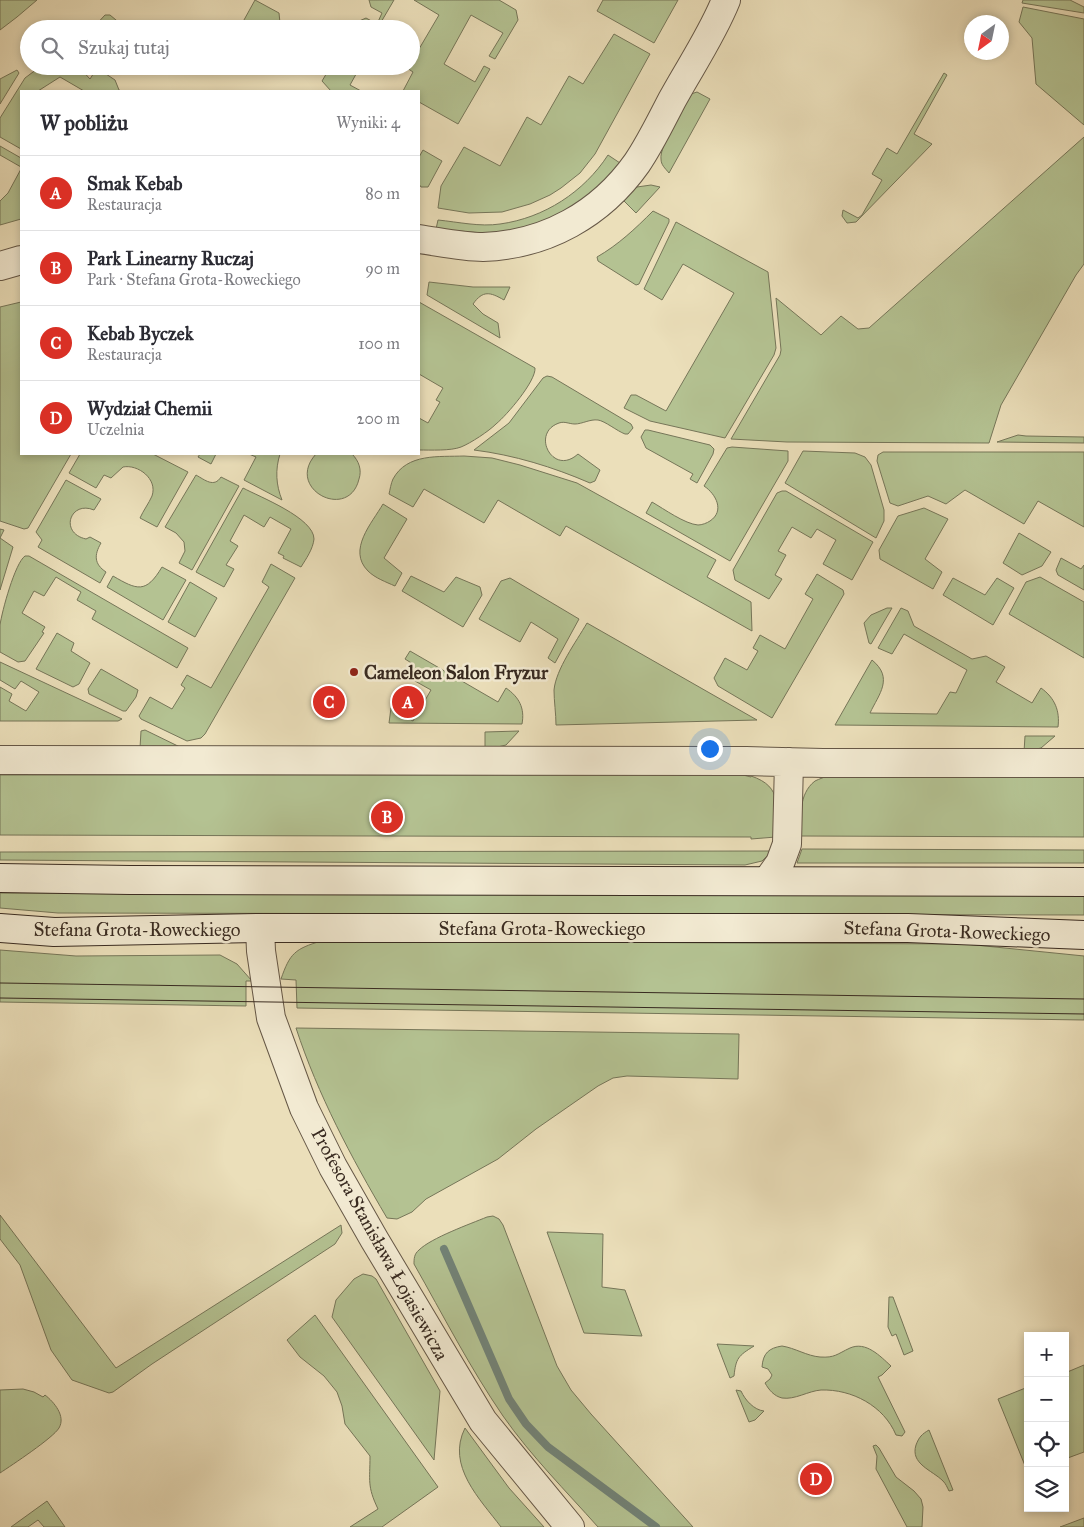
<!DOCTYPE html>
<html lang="pl">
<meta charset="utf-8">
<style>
body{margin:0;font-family:"IM FELL Great Primer",serif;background:#f2f2f3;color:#2b2b33}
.controls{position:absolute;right:15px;bottom:15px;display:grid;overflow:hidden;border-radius:0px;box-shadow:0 2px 8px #0003}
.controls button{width:45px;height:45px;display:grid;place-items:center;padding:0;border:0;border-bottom:1px solid #e1e1e2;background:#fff;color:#2b2b33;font:25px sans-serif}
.compass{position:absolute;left:964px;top:15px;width:45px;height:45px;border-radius:50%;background:#fff;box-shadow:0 2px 8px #0003;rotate:213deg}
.you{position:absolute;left:709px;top:748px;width:18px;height:18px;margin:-12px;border:4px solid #fff;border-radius:50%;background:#1a73e8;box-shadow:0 0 0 8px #1a73e833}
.badge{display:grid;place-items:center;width:32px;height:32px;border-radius:50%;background:#d93025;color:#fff;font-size:16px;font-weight:700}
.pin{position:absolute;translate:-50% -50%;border:2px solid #fff;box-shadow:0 1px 5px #0006}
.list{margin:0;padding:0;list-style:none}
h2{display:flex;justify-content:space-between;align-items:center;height:65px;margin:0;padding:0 20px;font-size:21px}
h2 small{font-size:16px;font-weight:400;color:#7c7c81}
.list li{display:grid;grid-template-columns:32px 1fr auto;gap:15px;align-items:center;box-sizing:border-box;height:75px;padding:0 20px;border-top:1px solid #e1e1e2}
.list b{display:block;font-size:19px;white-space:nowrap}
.list p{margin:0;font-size:16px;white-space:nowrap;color:#7c7c81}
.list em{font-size:16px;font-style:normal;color:#7c7c81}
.icon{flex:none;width:28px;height:28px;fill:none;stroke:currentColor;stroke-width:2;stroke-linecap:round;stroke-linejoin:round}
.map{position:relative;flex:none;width:1084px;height:1527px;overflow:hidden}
.search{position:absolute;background:#fff;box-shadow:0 2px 8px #0003;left:20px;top:20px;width:400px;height:55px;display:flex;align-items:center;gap:12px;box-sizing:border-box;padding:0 18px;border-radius:28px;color:#7c7c81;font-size:19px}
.panel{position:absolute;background:#fff;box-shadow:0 2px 8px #0003;left:20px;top:90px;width:400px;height:365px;border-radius:0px}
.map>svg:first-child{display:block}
</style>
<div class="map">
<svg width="1084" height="1527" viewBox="0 0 1084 1527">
<rect width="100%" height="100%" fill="#ebdfba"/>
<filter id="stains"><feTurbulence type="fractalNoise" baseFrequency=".004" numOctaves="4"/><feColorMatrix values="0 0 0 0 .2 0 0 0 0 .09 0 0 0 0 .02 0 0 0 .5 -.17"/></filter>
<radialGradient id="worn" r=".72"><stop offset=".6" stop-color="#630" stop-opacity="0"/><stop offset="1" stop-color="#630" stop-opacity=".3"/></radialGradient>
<path fill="#b4c292" stroke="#767659" d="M0,0h37l-20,17 -17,13z
M255,0l24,13 1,10 -3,6h-38z
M369,0h25l-17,29h-24l4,-7 9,-4 11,6 5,-11 -11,-6z
M414,0h85l17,10 2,10 -23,39 -6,-3 14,-23 -32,-18 -27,49 31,18 9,-16 6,3 -32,55 -39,-22v-11h-16l10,-19 -9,-6h7v-17l2,-3 6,3 20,-34z
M603,0h75l-24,43 -57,-32z
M1023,0h47l14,7v6l-62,-10z
M1023,7l61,12v106l-48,-41 -4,-46 -13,-16z
M105,15h5l12,10 -2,4h-28z
M614,34l36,20 -55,100 -15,19 -19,15 -11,7 -20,9 -28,8 -33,1 -31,-5 3,-22 23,-39 36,19 27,-49 14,8 28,-49 14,8z
M41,66h37l12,13 7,-11 18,12 4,10 2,1h-37l-24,-14 -22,14h-17v58l-21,-12v-19l25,-40z
M331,66h40l-3,6 -8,-5 -10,18 11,6h-30l-9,-10z
M17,70l2,3 -19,31v-25z
M944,73l3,2 -33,59 18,10 -76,78 -9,1 -5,-7 1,-6 15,8 4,-3 20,-35 -10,-6 15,-26 10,6z
M697,92l13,7 -41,74c-4,-5 -8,-8 -8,-14 -2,-13 23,-51 30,-65z
M1084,137v127l-8,11 -75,130 -12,38 -202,-1 -56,-3 49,-84 1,-5 -5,-52 45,37 20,-19 17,13 11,-1z
M0,146l21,12v9l-21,-12z
M423,150l19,11 -14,26h-7l-2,-3v-27z
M608,155l12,8 -15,20 -43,32 -47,16 -32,2 -47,-4 2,-9c20,2 42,7 62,4 44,-6 84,-32 108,-69z
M21,169v50l-21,6v-24l8,-8z
M651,185l9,2 -24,26 -13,-13 14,-13z
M653,211l16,8v3l-30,62 -3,1 -38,-24 -1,-4c21,-12 38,-28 56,-46z
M676,222l92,50 8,76 -2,7 -49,83 -75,-17 -26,-13 7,-13h5l30,16 68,-118 -51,-29 -21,36 -18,-11z
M429,282l44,5h37l-6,13c-14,-8 -21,-10 -31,4l10,10 15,9 2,15 -73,-43z
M21,302v152h50l-43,74 -4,1 -24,-8v-214z
M419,302l116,66c1,13 -28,47 -39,56 -7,7 -25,19 -35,23 -10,4 -31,3 -42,3v-32l9,5 12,-21 -4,-2 7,-12 -24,-14z
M547,376l5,1 79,47 2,4 -5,6h-3c-8,-3 -20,-13 -27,-14 -8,-1 -16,4 -23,4 -6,0 -10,-3 -16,-1 -29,10 -6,54 19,31l22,16 -5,11 -5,2c-37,-16 -76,-28 -116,-33l35,-27 34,-45z
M645,430h3l62,15 4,4 -1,5 -16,29 -7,-4 3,-5 -47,-26 -5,-11z
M1018,435l8,1 58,1v6l-87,-1z
M732,447l56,4v10l-58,100 -84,-48 6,-11c12,7 33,22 46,23 4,0 9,-2 12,-4 15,-10 6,-27 -6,-35l23,-38z
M803,451l52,2 10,4 6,8 13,45v11l-8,17 -91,-55z
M883,452h201v75l-46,-26 -14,23 -59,-34 -19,14 -18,-8 -30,10 -8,-3 -13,-42 1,-6z
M80,454h73l35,18 -31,55 -17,-9c3,-7 9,-15 12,-22 6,-17 -14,-32 -29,-29l-12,11 -7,-3 -8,13 -27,-15z
M200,454h16l-5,10 -13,-7z
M249,454h31c-5,16 -4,31 2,46l-38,-20 12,-23z
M316,454h36c7,7 10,16 7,25 -10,43 -75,10 -43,-25z
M464,456l28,2 28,7 57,18 139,77 -9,17 44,25 1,29 -186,-105 -6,10 -62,-36 -14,23 -60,-34 -11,18 -24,-13c1,-4 2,-11 4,-15 14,-26 46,-22 71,-23z
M196,475c9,5 18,13 25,2l18,9 -47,84 -13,-7 6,-12 -1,-9 -8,-9 -11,-6z
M66,480l35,19 -7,11c-24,-10 -35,23 -8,29l4,-2 11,6c-7,12 -7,21 5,29l-6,11 -62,-36 4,-7 -6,-8z
M243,488c17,9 71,30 71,51 -1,10 -8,20 -13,28l-18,-9 1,-2 -6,-3 13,-24 -21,-12 -6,10 -20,-12 -14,26 8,5 -12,19 8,4 -10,18 -28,-15z
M782,491h4l87,51 -21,38 -29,-16 13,-24 -19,-11 -6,9 -19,-11 -14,24 8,4 -11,20 7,4 -13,20 -34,-19 -2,-10 44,-77z
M383,504l24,15 -23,39 18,15 -7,13c-9,-4 -20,-8 -27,-15 -21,-21 4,-48 15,-67z
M924,508l24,11 -23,40 17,13 -9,17 -53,-30 -1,-9 19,-34z
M0,529l4,1 -4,8 13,9 -13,43z
M1019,533l32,19 -9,14 -20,9 -19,-12z
M25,556h4l159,92 -11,20 -85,-49 4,-8 -19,-11 4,-8 -25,-15 -12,19 -10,-5 -12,22 23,14 -3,5 2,1 -19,28 -7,1 -18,-10c0,-9 0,-18 0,-27 2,-14 15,-62 25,-69z
M1061,558l20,11 3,-4v25l-26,-15 -2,-5z
M271,564l24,14 -90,156 -4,4 -14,3 -46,-22 -2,-3 11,-19 22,12 13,-21 -4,-3 6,-10 24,13 58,-101 -7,-5z
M162,567l24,13 -23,40 -56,-33 6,-11c24,14 33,18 49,-9z
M817,574l26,16 1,4 -72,124 -54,-32 -4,-8 11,-20 22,12 11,-19 -5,-3 7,-13 25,14 28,-50 -8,-5z
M411,576l33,16 12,-15 24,10 2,8 -19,32 -61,-36z
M1040,577l44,25v56l-75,-44 17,-32z
M510,578l69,41 -24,44 -7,-5 10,-19 -27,-17 -11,20 -41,-23 22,-38z
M953,578l32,17 12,-17 17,10 -21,37 -50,-30z
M190,582l27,16 -22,39 -27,-15z
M887,608h5l-21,36 -2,-1 -5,-20 7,-8z
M901,608l7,3 6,15 58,33 14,-3 19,11 -9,15 36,21 9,-15c14,10 19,23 17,39l-223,-2 37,-65c22,18 7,34 -2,53l67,1 13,-22 6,1 11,-23 -63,-36 -12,20 -14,-6z
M587,623l170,97 -201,5c0,-11 -2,-24 -2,-35 2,-21 22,-48 33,-67z
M57,633l17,10 -3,8 19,12 -11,21 -6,3 -37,-18z
M410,651l88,51 8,-14c13,9 19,20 16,36l-133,-1 2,-15 22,13 18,-31 -25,-14 7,-12 -8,-5z
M0,662l122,57 -4,2h-118v-34l12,7 -3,7 17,10 13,-19 -18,-11 -6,8 -15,-9z
M101,669l37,21 -2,7 -10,14h-3l-34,-17 -1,-5z
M145,730l39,19 -44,-1 1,-17z
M519,731l-13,14 -21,5v-18z
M1025,736h30l-14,12 -17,4z
M0,775h743l8,2v-1c33,11 25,32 25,61l-25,2v-2l-751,-2z
M830,775l254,2v60l-283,-1c0,-18 -3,-42 14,-55 4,-2 10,-4 15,-6z
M802,849l282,1v13h-287z
M772,851l-10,10 -17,4 -745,-5v-8z
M0,893l1084,1v21l-1026,-2 -58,-5z
M321,941l644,3 119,12v64l-787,-12 -1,-28 -15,-1c9,-26 14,-30 40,-38z
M0,950l76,6 144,-1 17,9 15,17h-6v25l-246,-4z
M296,1028l443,6 -1,45 -111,-3 -14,2 -15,8 -62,43 -38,30 -72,40 -14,13 -15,7 -10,-1c-36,-61 -69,-123 -91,-190z
M0,1215l116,153 225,-143 1,8 -7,11 -183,120 -39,28 -4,1 -37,-13 -21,-30 -31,-85 -20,-26z
M493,1216l6,3 4,6 54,141 14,24 20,24 102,113h-95c-32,-36 -67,-71 -95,-111 -33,-48 -60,-101 -89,-152 0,-5 0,-10 5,-14 12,-12 51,-26 68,-33z
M547,1232l56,2 -1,53 23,3 17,46 -58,-3z
M363,1274l9,2 4,3 64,112 -6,69 -102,-143 4,-17 18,-21z
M889,1297h4l20,54 -9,4 -8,-21 -4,2 -4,-9z
M315,1315l123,172 -56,40h-32l28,-18c-11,-23 -8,-28 -8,-53l-25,-32 -3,-18 -5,-14 -13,-16 -24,-19 -13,-17z
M717,1344l37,2c-16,10 -18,12 -20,30l-4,2z
M782,1346c13,2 25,10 38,11 15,1 17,-3 30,-9 16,-7 30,8 41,18l-9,9 -4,2 27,55 -3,4 -6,-1c-12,-29 -44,-46 -75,-45 -13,1 -26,10 -39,8 -8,-2 -13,-8 -17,-15l5,-4 2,-4 -4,-6 -6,-2c1,-14 7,-19 20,-21z
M1084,1365v87l-19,7v-86z
M1028,1387v86l-30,-74z
M23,1389l11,3 9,5 2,-2c9,7 21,21 14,33 -6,10 -47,37 -59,45v-83z
M736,1390l5,1c4,9 13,19 23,20l-9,9 -6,2z
M465,1428l44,60 35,39h-43c-21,-28 -55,-61 -36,-99z
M929,1430l24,60 -4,1c-2,-4 -3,-7 -6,-10 -11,-11 -33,-17 -27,-36 3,-8 6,-11 13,-15z
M876,1445l3,3 17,29 18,14 7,8 2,8 -1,20h-15l-31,-58 1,-13 -4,-10z
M47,1501l18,26h-21l-6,-7 -10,7h-17z
M1084,1518v9h-24z"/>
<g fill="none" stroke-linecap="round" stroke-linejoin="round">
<path stroke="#728276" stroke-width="8" d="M444,1249l65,150 17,25 22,23 108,80"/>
<defs>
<path id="minor" d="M419,239c21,3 43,8 64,8 63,-2 118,-33 154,-84 13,-19 24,-42 35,-63 18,-33 40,-65 54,-100
M0,266l21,-6
M0,760l746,1 77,2h261
M767,881l13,-18 7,-19 2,-82
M260,928l1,23 10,67 33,90 29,59 41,72 109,182 87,106"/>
<path id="secondary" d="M0,878l130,2 954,2
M0,928l54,4 206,-4h648l176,7"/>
</defs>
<use href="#minor" stroke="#655746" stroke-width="30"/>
<use href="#secondary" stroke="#382a20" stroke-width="30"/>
<use href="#minor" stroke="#f2ead2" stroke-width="28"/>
<use href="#secondary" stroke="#f2ead2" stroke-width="28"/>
<path stroke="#382a20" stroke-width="1" d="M0,983l1084,16
M0,998l1084,16"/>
</g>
<circle fill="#8f2418" stroke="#f2ead2" stroke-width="2" cx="354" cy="672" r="5"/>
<g text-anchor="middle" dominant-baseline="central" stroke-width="5" stroke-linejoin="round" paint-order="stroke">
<g font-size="19" font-weight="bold" fill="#382a20" stroke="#f2ead2" text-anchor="start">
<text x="364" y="672">Cameleon Salon Fryzur</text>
</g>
<g font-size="19" fill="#382a20" stroke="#f2ead2">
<text x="542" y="928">Stefana Grota-Roweckiego</text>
<text x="137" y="929">Stefana Grota-Roweckiego</text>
<text transform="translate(947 931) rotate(2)">Stefana Grota-Roweckiego</text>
<text transform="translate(380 1244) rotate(61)">Profesora Stanisława Łojasiewicza</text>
</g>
</g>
<rect width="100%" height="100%" filter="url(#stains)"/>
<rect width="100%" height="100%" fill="url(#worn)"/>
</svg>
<div class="controls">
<button>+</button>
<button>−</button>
<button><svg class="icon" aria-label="locate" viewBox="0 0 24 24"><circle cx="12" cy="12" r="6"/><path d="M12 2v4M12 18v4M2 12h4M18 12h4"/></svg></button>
<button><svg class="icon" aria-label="layers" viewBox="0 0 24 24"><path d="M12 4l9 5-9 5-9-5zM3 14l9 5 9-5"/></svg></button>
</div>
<svg class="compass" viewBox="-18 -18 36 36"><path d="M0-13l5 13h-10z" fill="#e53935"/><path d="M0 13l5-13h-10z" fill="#7c7c81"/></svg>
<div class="you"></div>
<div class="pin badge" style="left:408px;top:702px">A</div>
<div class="pin badge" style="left:387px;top:817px">B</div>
<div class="pin badge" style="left:329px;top:702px">C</div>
<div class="pin badge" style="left:816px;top:1479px">D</div>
<div class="search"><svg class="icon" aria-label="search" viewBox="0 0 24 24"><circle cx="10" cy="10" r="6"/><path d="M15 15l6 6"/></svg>Szukaj tutaj</div>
<section class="panel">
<h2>W pobliżu<small>Wyniki: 4</small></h2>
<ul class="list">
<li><span class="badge">A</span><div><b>Smak Kebab</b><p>Restauracja</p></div><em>80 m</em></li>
<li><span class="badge">B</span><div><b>Park Linearny Ruczaj</b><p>Park · Stefana Grota-Roweckiego</p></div><em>90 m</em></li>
<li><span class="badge">C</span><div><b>Kebab Byczek</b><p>Restauracja</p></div><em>100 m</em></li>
<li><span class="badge">D</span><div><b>Wydział Chemii</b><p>Uczelnia</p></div><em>200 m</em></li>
</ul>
</section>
</div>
